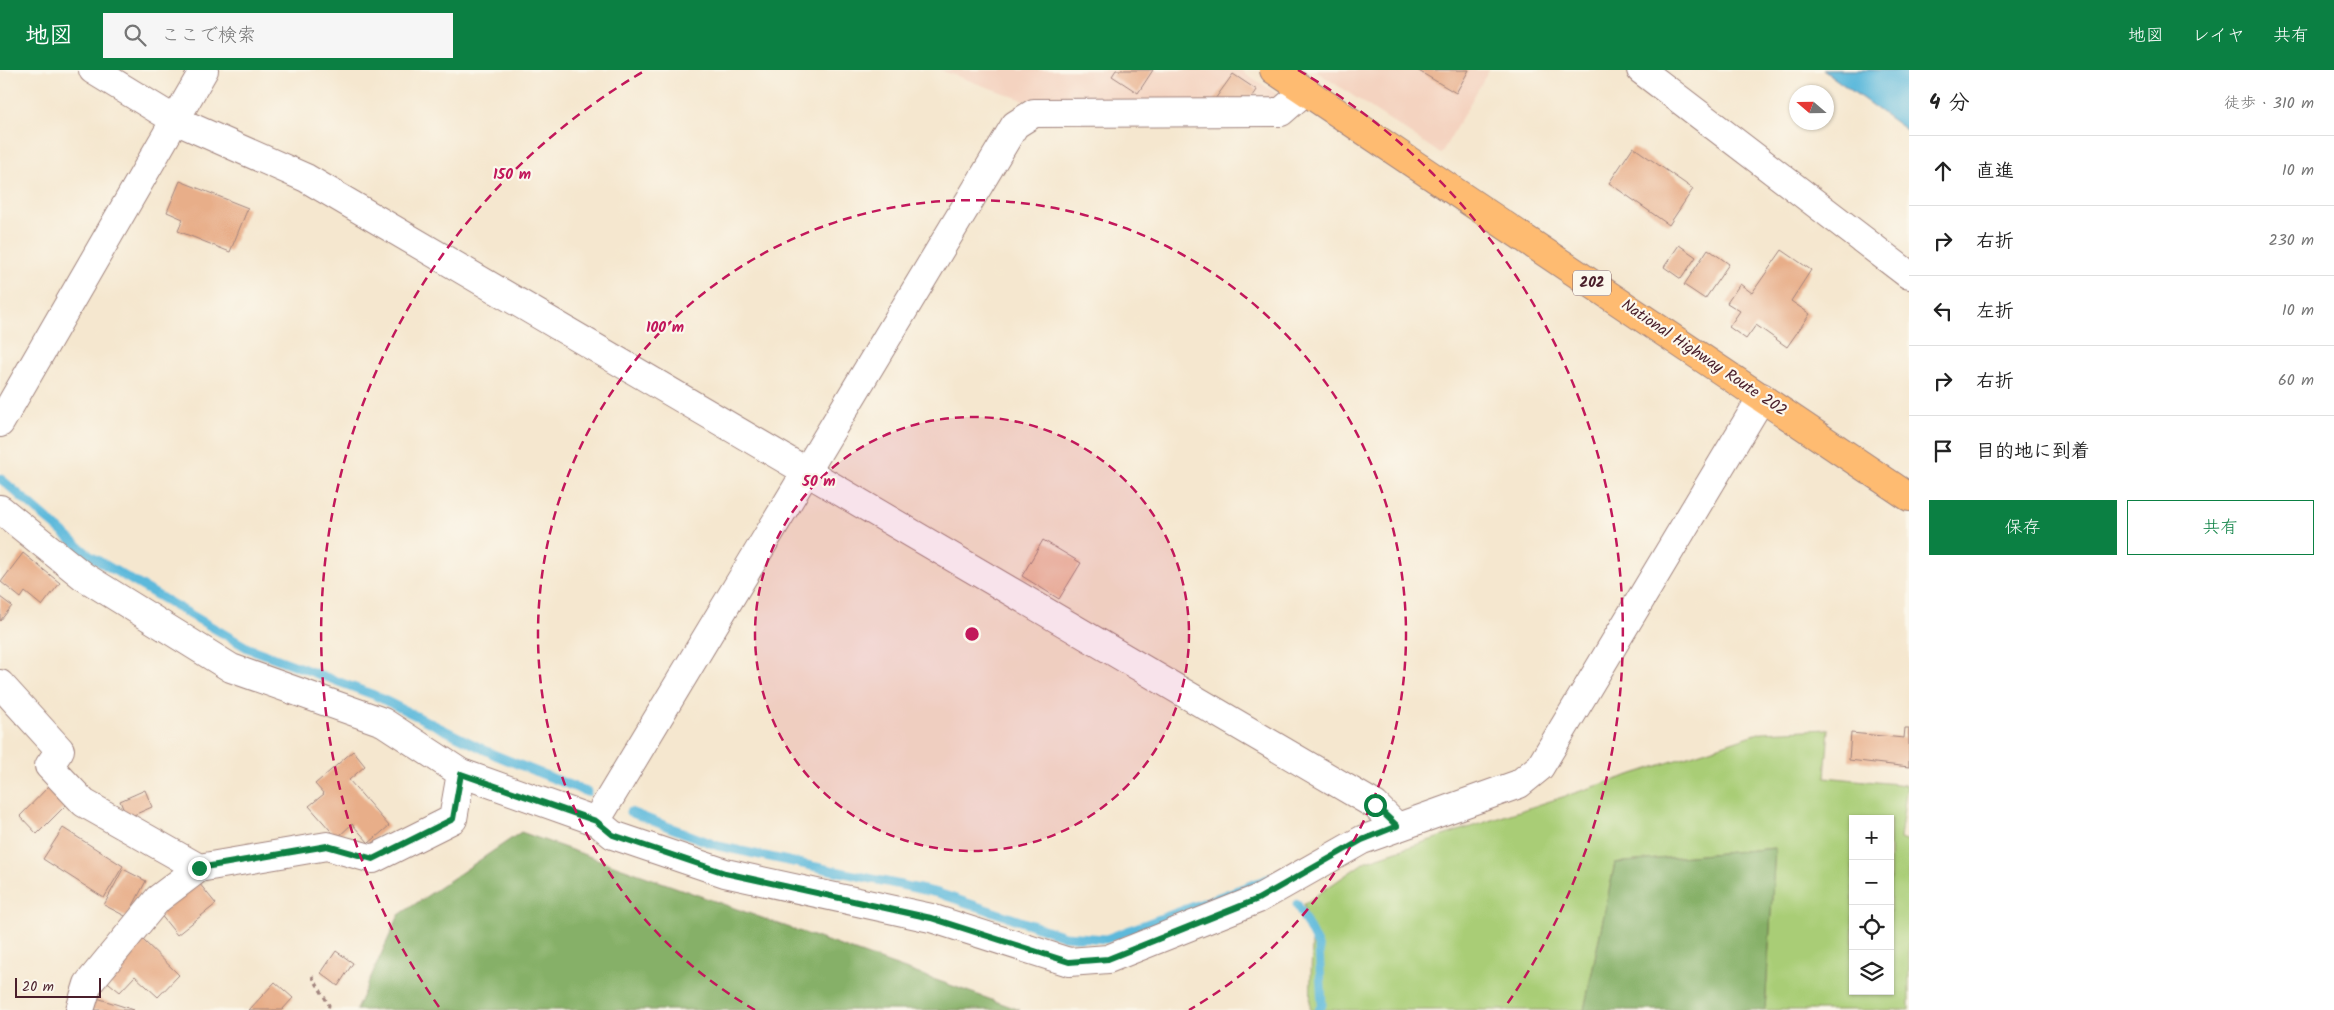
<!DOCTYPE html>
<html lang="ja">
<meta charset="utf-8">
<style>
body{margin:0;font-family:Kalam,"Klee One",sans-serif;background:#f6f6f6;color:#222}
.controls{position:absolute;right:15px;bottom:15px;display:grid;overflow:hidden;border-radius:0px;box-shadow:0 1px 4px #0004}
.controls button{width:45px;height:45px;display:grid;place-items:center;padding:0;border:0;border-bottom:1px solid #e0e0e0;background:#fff;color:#222;font:25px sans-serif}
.compass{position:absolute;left:1789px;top:15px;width:45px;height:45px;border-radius:50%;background:#fff;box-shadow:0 1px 4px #0004;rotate:290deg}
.scale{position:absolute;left:15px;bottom:12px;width:86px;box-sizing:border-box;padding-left:5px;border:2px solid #4a1f2b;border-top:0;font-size:14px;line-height:18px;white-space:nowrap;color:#4a1f2b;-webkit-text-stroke:4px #fbf7ec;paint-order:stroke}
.stop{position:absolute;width:15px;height:15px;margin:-11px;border:4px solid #0b8043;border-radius:50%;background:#fff}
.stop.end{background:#0b8043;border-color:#fff;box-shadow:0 1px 5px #0008}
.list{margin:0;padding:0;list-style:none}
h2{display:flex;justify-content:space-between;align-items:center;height:65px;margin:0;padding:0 20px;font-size:21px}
h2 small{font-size:16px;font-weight:400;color:#767676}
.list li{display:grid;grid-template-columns:32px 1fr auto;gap:15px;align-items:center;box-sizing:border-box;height:70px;padding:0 20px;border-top:1px solid #e0e0e0}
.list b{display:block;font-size:19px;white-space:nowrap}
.list em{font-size:16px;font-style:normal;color:#767676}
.actions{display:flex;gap:10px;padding:15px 20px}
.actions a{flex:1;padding:11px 0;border:1px solid #0b8043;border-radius:0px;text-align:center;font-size:18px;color:#0b8043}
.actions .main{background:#0b8043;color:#fff}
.icon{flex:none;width:28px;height:28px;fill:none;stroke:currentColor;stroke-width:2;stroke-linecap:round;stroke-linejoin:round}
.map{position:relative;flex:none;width:1909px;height:940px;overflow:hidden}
header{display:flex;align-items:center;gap:30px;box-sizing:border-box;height:70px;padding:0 25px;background:#0b8043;color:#fff}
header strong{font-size:24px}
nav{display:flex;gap:28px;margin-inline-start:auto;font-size:18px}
.search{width:350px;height:45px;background:#f6f6f6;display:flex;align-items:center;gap:12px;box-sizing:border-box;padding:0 18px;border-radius:0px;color:#767676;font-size:19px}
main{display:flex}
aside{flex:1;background:#fff}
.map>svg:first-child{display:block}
</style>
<header>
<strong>地図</strong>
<div class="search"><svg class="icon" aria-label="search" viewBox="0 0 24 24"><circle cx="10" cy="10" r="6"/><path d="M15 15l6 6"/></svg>ここで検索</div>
<nav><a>地図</a><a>レイヤ</a><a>共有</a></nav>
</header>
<main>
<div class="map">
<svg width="1909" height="940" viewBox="0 0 1909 940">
<rect width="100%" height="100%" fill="#fbf7ec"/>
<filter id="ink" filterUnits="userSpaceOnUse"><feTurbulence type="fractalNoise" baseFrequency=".02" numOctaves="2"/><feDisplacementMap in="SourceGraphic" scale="10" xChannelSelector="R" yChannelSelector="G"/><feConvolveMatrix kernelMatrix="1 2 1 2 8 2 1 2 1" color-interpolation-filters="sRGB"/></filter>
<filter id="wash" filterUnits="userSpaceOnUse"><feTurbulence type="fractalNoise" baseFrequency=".0096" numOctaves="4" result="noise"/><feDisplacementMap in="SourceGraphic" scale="20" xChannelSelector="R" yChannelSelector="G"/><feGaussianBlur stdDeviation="1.12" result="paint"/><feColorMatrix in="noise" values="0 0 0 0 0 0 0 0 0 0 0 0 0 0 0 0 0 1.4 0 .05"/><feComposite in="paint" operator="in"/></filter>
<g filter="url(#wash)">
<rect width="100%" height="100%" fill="#f5e7cf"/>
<path fill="#f4d3c0" d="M940,0h300l41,26 -13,27 -245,-23z
M1314,0h175l-48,84z"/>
<path fill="#a9cd76" stroke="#7a7650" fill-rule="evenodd" d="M1829,659l-4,48 82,8 -7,54 9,3v168h-144l10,-162 -160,15 -31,147h-274l2,-68 -8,-38 62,-43 396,-129zM1853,749h37v172h-37z"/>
<path fill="#86b067" stroke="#686849" d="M521,762l499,178h-664l43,-95z
M1775,778l-10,162h-181l31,-147z"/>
<path fill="#5db9db" stroke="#546c83" d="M1823,0h86v62z"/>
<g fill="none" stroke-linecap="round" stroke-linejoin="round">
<path stroke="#5db9db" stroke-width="9" d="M1,409l89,77 158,92 126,47 121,60 92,37
M630,742l88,34 220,47 126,43 42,3 167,-62
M1297,834l22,44 3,57 -3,5"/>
</g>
<g id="blocks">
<path fill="#e8ae89" d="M1116,0h37l-15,23 -26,-17z
M1417,0h52l-13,23z
M1233,4l24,16 -8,12 -39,4z
M1633,77l60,42 -24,36 -60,-42z
M180,111l68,27 -18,44 -52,-21 5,-12 -16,-7z
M1679,175l17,12 -15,22 -17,-12z
M1708,179l21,15 -24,35 -21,-14z
M1782,180l29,20 -20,31 19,13 -23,33 -31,-22 -10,14 -17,-12 11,-16 -13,-8 13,-19 12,9z
M1043,470l38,23 -22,36 -37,-23z
M23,483l37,30 -18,23 -17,-14 -4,6 -20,-16z
M0,527l12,9 -12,15z
M1905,658h4v39l-60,-7 2,-27 53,5z
M353,681l12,15 -16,14 40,46 -20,17 -17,-19 -15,14 -28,-32 15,-12 -9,-10z
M50,715l18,18 -31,31 -17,-18z
M145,720l7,17 -25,11 -7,-17z
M63,758l60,38 -19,32 -61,-39z
M123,799l23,12 -19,36 -23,-12z
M199,813l17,21 -39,31 -17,-21z
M141,868l38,37 -21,22 -23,-21 -15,16 -16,-13z
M336,881l17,12 -15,23 -17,-13z
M275,912l18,16 -11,12h-33z
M94,927l40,13h-44z"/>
</g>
</g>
<g filter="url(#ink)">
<use href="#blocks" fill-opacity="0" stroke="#a0837d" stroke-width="1"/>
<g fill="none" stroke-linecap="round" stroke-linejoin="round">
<defs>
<path id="minor" d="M93,0l82,50 131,58 1069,627 22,22
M1641,0l268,205
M0,353l204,-353
M0,439l83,67 148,92 152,54 78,51 135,48 17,14 112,38 206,45 138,44 39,-3 150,-60 104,-59 157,-56 21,-17 222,-370
M0,614l60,66 -11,16 35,37 115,65
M596,751l419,-696 19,-12 247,-1 24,-21
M80,940l8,-26 70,-85 41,-31 128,-22 46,13 80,-40 8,-46"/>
<path id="trunk" d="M1274,0l635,427"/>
</defs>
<use href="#minor" stroke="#a0837d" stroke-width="30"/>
<use href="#trunk" stroke="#a0837d" stroke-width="30"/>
<path stroke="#a0837d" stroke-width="3" stroke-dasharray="4 4" stroke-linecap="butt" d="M312,906l17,29 -1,5"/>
<use href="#minor" stroke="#fff" stroke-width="28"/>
<use href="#trunk" stroke="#febb71" stroke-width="28"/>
</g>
</g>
<g fill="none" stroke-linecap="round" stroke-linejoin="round" filter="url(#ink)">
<path stroke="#0b8043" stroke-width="6" d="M199,798l128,-22 46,13 80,-40 8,-45 135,47 17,14 112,38 206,45 138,44 39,-3 150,-60 104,-59 35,-14 -22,-21"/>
</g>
<circle cx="972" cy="564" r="217" fill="#c2185b" fill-opacity=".12"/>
<g fill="none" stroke="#c2185b" stroke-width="2.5" stroke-dasharray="9 6">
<circle cx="972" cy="564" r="217"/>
<path d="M755 940A434 434 0 1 1 1189 940"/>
<path d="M439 937A651 651 0 0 1 646 0M1298 0A651 651 0 0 1 1505 937"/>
</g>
<g text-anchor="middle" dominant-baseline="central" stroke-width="4.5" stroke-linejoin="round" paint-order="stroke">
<rect fill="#fbf7ec" stroke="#7f6065" stroke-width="1" x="1573" y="200.5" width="38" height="25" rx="4"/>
<g font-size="15" font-weight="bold" fill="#4a1f2b">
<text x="1592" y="213">202</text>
</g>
<g font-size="16" fill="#4a1f2b" stroke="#fbf7ec">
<text transform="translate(1704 288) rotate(34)">National Highway Route 202</text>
</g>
</g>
<circle cx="972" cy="564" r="8" fill="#c2185b" stroke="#fbf7ec" stroke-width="2.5"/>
<g font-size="15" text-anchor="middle" font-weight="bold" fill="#c2185b" stroke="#fbf7ec" stroke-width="4.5" stroke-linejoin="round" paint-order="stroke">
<text x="512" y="109">150 m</text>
<text x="665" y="262">100 m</text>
<text x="819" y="416">50 m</text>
</g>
</svg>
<div class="controls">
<button>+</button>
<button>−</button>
<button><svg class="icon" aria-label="locate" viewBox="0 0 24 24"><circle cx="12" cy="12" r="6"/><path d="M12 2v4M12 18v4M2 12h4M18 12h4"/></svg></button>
<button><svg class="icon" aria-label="layers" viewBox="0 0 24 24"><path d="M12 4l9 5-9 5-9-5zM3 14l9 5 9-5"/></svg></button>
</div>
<svg class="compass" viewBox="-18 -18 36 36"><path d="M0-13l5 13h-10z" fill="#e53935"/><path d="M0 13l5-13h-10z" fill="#767676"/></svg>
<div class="scale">20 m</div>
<div class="stop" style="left:1375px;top:735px"></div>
<div class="stop end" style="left:199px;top:798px"></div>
</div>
<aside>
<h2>4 分<small>徒歩 · 310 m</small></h2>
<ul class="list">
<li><svg class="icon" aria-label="ahead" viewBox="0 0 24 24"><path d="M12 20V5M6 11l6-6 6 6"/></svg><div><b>直進</b></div><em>10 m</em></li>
<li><svg class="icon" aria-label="right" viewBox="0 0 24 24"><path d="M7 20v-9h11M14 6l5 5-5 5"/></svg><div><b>右折</b></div><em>230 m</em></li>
<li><svg class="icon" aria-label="left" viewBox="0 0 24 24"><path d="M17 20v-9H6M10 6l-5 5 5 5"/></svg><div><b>左折</b></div><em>10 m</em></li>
<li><svg class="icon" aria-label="right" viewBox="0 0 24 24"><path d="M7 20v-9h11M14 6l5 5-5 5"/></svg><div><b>右折</b></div><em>60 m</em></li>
<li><svg class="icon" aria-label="arrive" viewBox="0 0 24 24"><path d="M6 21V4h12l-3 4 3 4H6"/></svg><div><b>目的地に到着</b></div></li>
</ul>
<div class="actions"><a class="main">保存</a><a>共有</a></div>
</aside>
</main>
